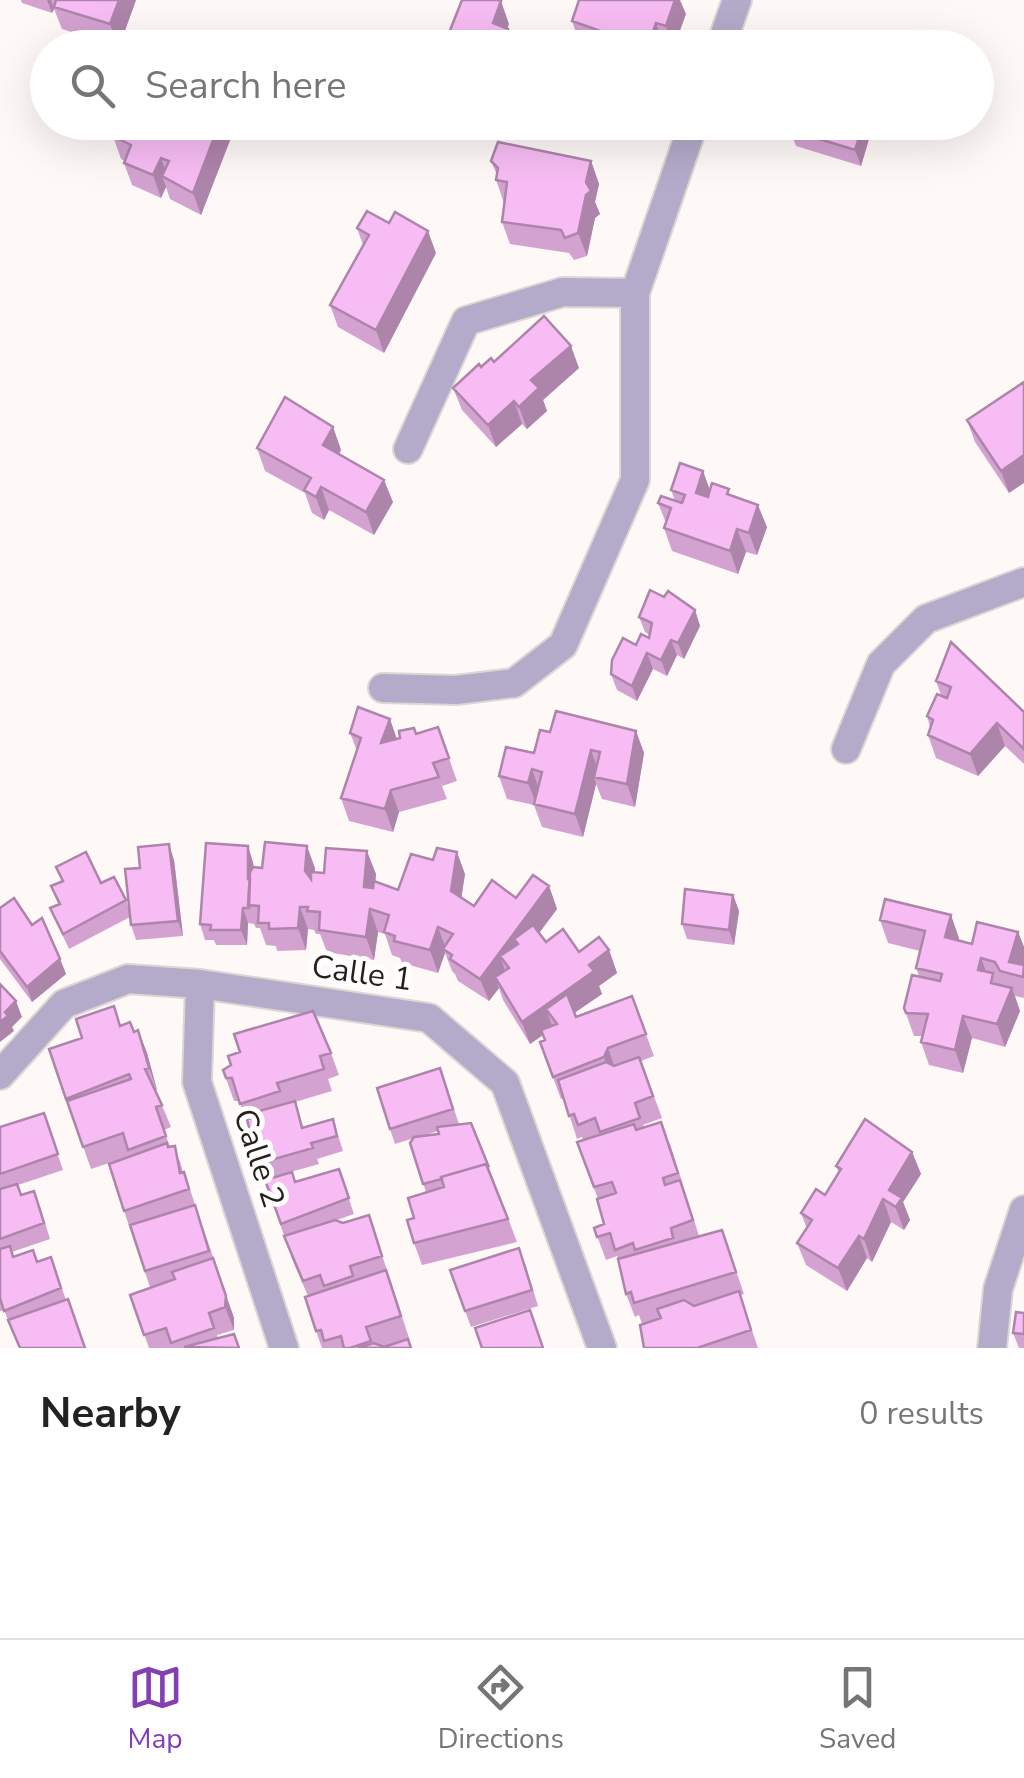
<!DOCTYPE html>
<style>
body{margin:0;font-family:"Nunito Sans",sans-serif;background:#f2f2f2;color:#222}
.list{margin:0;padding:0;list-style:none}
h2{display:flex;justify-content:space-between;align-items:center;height:130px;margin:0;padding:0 40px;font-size:42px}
h2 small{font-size:32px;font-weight:400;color:#767676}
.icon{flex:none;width:55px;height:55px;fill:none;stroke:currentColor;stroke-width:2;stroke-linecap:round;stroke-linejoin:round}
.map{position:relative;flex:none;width:1024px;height:1348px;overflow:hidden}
.search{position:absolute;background:#fff;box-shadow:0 10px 40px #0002;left:30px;right:30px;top:30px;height:110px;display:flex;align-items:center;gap:25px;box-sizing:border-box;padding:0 35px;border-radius:55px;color:#767676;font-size:38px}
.sheet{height:290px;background:#fff}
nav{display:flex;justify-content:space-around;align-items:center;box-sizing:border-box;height:140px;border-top:2px solid #e0e0e0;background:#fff;font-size:28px;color:#767676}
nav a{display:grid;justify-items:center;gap:5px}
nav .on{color:#833fb3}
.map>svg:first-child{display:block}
</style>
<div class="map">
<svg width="1024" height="1348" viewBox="0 0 1024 1348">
<rect width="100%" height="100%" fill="#fef9f7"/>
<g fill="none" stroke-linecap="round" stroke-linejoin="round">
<defs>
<path id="minor" d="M720,48l17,-48
M408,449l58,-128 97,-29 72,1
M383,688l73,2 58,-7 49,-38 72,-165v-187l59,-171
M846,749l35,-85 45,-45 98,-37
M200,984l-3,98 87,266
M0,1075l64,-71 64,-25 72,5 229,34 76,65 97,265
M992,1348l6,-59 26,-79"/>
</defs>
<use href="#minor" stroke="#dcd6d4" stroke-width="32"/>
<use href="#minor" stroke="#b3abc9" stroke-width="28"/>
</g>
<path fill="#d4a2d1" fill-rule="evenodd" d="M21,0h115l-17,47 -57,-18 -8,-20 -2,4 -30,-10z
M686,14l-12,34 -10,-3 -1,3h-71l-12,-4 -8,-23z
M462,122h46l-7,16z
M874,122l-13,44 -65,-20 -6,-16z
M234,130l-33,85 -31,-16 -4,-12 -5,11 -29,-13 -8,-22 1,-2 -4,-2 -8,-23z
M491,161h100l8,23 -4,18 5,12 -5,4 -8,38 -13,4 -5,-7 -59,-9 -8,-22 2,-19 -8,-23 1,-5z
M357,228l79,25 -52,100 -46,-26 -8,-22 33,-60z
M494,362l85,6 -36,32 4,11 -20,18 -5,-5 -26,23 -34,-37 -9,-22 28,-21z
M1024,382l-15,111 -34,-51 -8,-22z
M333,427l8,23 -2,4 54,48 -19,33 -45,-25 -5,10 -12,-7 -7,-20 -40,-22 -8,-23z
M703,471l7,19 21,5 36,32 -10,28 -11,-3 -8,22 -66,-23 -8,-23 2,-5 -8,-20 17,-2 -4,-11z
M695,610l5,16 -16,33 -7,-4 -10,21 -14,-7 -16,32 -20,-11 -6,-16 25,-29 13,-7 1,-3 -5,-3 -6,-15z
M936,681l88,31v52l-19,-18 -27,30 -42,-18 -8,-23 2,-8 -3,-11 14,-21z
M438,727l19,54 -15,5 5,13 -48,13 -6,20 -44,-11 -8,-23 16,-47 -7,-18 47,6z
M636,731l8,22 -9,54 -33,-8 -6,-15 -13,53 -41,-10 -8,-22 -27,-6 -8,-23 35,-23z
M174,860l9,76 -47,4 -5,-15 -1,-8 -61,32 -19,-41 8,-4 -7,-18 11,-5 -6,-14 45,16 25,17 3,9 11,-41z
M253,862l1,5 8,1h53v5l61,1 -1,8 23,8 67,-16 -4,24 13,8 42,-8 33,-12 8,23 -18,24 7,9 33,10 30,-2 8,23 -18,13 3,8 -28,19 2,4 56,-21 22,60 -13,5 21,57 -19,7 27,19 29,92 23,-6 22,64 -4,1 18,53h-114l-2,-24 -3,-9 -4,2 -9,-23 -9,-38 -11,4 -12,-32 10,-4 -6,-25 -21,-57 6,-2 -1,-3 -5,2 -13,-41 -3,1 -21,-57 5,-2 -2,-5 -13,9 -27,-44 -4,-12 -10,13 -31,-20 -3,-7 -3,-3 -7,-18 -7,20 -36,-10 -2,-5 -8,-3 -7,-21 -7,-2 -4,28 -47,-8 -7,-18h-4l-2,-4 -6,-1 -2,21 -29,1 -1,-5 -10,-1 -6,-17h-4l-2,-4 -6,-1 -1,22h-31l-2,-5h-9l-5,-16z
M733,895l6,16 -5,34 -47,-6 -5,-15z
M0,908l32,17 28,34 6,15 -34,28 -32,-43z
M880,920l79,18 -1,3 14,3 46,-12 6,15v51l-9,-2 5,15 -15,36 -33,-9 -9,35 -34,-8 -8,-23 2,-6h-9l-10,-28 15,-32 -3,-8 4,-17 -32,-8z
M121,1026l13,6 4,-2 9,23 10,37 -1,1 15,36 -7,3 6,17 10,14 3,11h1l50,146v12l-17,5 1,3 21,10h-90l-19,-53 45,-16 -25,8 -26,-76 6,-55 -39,13 -42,-120z
M331,1053l8,22 -11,4 4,12 -37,11 8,25 35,8 5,16 -26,8 2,5 -57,16 -5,-16 -8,-38 -10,-25h-5l-11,-31z
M440,1068l19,56 29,41 29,77 -95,23 -8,-22v-25l12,-26 -16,-49 4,-5 -19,6 -5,-15zM438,1131l1,3 -20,3z
M44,1113l19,57 -45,15 3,10 19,11 10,33 -38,13 1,5 24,5 14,-5 15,43 -47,48 -15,-38 -4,1v-184z
M912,1152l9,22 -18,28 7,18 -6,10 -13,-8 -19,40 -5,-4 -20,33 -41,-26 -9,-22 10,-14 -6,-16 24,-18 14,-22 -3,-7z
M339,1169l15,45 -17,6 6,3 26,-8 40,123 -26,9 28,1h-89l-6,-17 -8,-35 -16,-37 -27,-79 30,2z
M525,1263l13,43 -67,21 -21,-57z
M1024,1313v35h-5l-6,-15z"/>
<path fill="#ad84aa" d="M47,0h4l3,9 -2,4z
M119,0h17l-17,47 -9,-23z
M675,0h5l6,14 -13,34 -7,-22z
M501,1l8,23 -8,22 -8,-23z
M656,23l8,22 -1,3h-16z
M508,29l7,19 -11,-9z
M220,122h11l3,8 -33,85 -8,-22z
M496,122h12l-7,16z
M864,122h10l-13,44 -6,-16z
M161,158l8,22 -7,-4 4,11 -5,11 -8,-23z
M591,161l8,23 -4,18 5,12 -5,4 -8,38 -9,-23z
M428,231l8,22 -52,100 -8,-23z
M571,346l8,22 -36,32 4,11 -20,18 -8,-22 12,-27z
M514,401l8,23 -26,23 -8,-22z
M333,427l8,23 -10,18 -8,-23z
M1024,455v28l-15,10 -8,-22z
M703,471l8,23 -7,22 -8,-23z
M384,480l9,22 -19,33 -8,-23z
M321,487l8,23 -5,10 -8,-23z
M758,505l9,22 -10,28 -8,-22z
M737,529l9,23 -8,22 -8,-23z
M695,610l5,16 -16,33 -6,-16z
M671,640l6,15 -10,21 -6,-16z
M647,653l6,16 -16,32 -5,-15z
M390,719l8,23 -17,1z
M997,723l8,23 -27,30 -8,-22z
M636,731l8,22 -9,54 -8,-23z
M591,750l8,23 -5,4 2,7 -13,53 -8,-23z
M532,769l8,23 -3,14 -9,-23z
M391,790l8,22 -6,20 -8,-23z
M169,844l5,16 9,76 -5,-15z
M248,846l5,16 1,19 -6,-2z
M307,846l8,22 -2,25 -8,-22z
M367,851l9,23 -3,35 -9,-22z
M457,852l8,22 -6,39 -8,-22z
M549,886l8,23 -35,47 -8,-17 7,18 -12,11 -9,-12 7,20 -12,1 4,11 -10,13 -9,-22z
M733,895l6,16 -5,34 -5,-15z
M300,907l8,22 -2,21 -8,-22z
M243,908l5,15 -1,22 -6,-15z
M370,909l8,23 -4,28 -8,-23z
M951,915l8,23 -6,22 -8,-23z
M438,927l8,22h-3l2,4 -7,20 -8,-23z
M1018,932l6,15v16l-4,13 -11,-14z
M609,950l8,23 -18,13 3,8 -45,31 -11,-16 7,19 -23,16 -8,-22 67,-57z
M981,958l8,22 -11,-10z
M60,959l6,15 -34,28 -5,-15z
M1012,988l8,23 -15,36 -8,-23z
M16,1001l6,16 -10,10 2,4 -14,11v-20l5,-10z
M963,1016l9,22 -9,35 -8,-23z
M138,1030l9,23 10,37 -8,-22z
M608,1048l8,23 -4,9 -8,-23z
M912,1152l9,22 -18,28 7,18 -6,10 -15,-40z
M883,1199l8,23 -19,40 -8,-23z
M859,1236l8,22 -20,33 -9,-23z
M221,1281l13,37v12l-9,-23z"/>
<path fill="#f7bcf3" stroke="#ad84aa" stroke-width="2.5" d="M56,0h63l-9,24 -56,-17z
M462,0h36l3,1 -8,22 15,6 -4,10 22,9h-83z
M579,0h96l-9,26 -10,-3 -9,25h-46l5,-15 -34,-12z
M119,122h101l-27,71 -31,-17 7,-15 -8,-3 -8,17 -29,-12 7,-18 -18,-9z
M793,122h71l-9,28 -65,-20z
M498,142l93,19 -5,21 5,9 -5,4 -8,38 -13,5 -4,-8 -59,-8 5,-40 -11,-2 2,-12 -7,-7z
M367,211l22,12 6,-11 33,19 -52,99 -46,-25 39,-70 -12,-7z
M544,316l27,30 -40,34 8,8 -20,19 -5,-6 -26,24 -35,-37 26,-24 2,3 10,-9 3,4z
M1024,382v73l-23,16 -34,-51z
M285,397l48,30 -10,18 61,35 -18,32 -45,-25 -5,10 -12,-7 7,-12 -54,-30z
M680,463l23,8 -7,22 12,4 4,-14 17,6 -2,5 31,11 -9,28 -12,-4 -7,22 -66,-23 7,-20 -13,-5 3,-7 21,7 3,-8 -14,-5z
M650,590l14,7 4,-6 27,19 -17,33 -7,-3 -10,20 -14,-7 -15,33 -21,-12 1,-14 11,-22 13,7 5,-11 8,4 3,-15 -13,-6z
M951,642l73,70v37l-27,-26 -27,31 -42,-19 5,-15 -6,-4 10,-22 10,4 4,-11 -15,-6z
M358,707l32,12 -9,24 19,-5 -1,-7 15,-3 2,6 22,-7 11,31 -16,5 6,14 -48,13 -6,19 -44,-11 20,-60 -11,-5z
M556,711l80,20 -9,53 -33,-7 6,-25 -9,-2 -16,64 -41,-10 8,-32 -10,-3 -4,14 -29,-7 7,-29 28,6 6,-23 10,2z
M265,842l42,4 -2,25 6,8v-7l13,1 2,-25 41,3 -3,36 9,1 1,-7 24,9 13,-36 22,6 4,-12 20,4 -6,39 23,15 18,-26 24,18 17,-23 16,11 -69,93 -30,-20 2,-4 -9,-6 10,-15 -15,-7 -8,23 -36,-9 1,-5 -11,-4 5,-17 -19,-6 -4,28 -47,-7 1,-18 -13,-1 1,-4h-8l-2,21 -29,1v-6h-11l1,-17 -11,-1 2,-33 3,-5 9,1z
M206,843l42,3v33h2l-1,29h-6l-2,22h-31l1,-5 -11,-1z
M169,844l9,77 -47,4 -6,-56 15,-1 -2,-21z
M86,852l15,31 13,-6 12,23 -63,34 -13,-26 10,-4 -9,-18 12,-5 -7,-14z
M685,889l48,6 -4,35 -47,-6z
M14,898l18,27 10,-7 18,41 -33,28 -27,-36v-43z
M885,899l66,16 -6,22 27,7 5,-22 41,10 -9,30 15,3 -1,12 -23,-6 -5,-9 -14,-4 -3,12 15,3 -2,10 21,5 -15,36 -34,-8 -8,34 -34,-8 7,-28 -22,-1 -2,-5 8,-33 28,6 2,-7 -26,-6 9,-37 -45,-11z
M533,925l13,17 17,-13 16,23 20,-15 10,13 -20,15 5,6 -72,51 -27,-45 14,-9 -9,-12 18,-12 -4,-5z
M0,984l16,17 -11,11 3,4 -8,6z
M567,994l9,23 56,-21 14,38 -38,14 -4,9 -51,20 -13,-35 5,-2 -4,-10 16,-6 -11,-15z
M114,1006l6,20 10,-4 4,10 4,-2 11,38 -4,1 17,36 -6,2 10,29 -38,14 -5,-17 -40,14 -16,-46 64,-22 -2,-5 -63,25 -17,-50 33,-11 -6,-19z
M313,1011l18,42 -11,3 4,13 -47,14 3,8 -40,13 -8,-26h-6l-3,-8 8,-5 -3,-9 12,-4 -6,-18z
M639,1057l14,39 -18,7 5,15 -40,14 -5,-14 -17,7 -4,-11 -5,2 -11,-36 48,-18 8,4z
M440,1068l13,41 -63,20 -13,-41z
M295,1101l7,27 31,-9 4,17 -26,7 2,5 -56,16 -10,-45 6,-1 -1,-5z
M44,1113l14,41 -58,20v-47z
M865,1119l47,33 -23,38 13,8 -6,9 -13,-8 -19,40 -5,-3 -21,32 -41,-25 15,-23 -11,-7 15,-24 9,6 16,-26 -5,-3z
M661,1122l17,51 -15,5 2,7 15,-5 13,40 -22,8 2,10 -38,12 -2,-7 -18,7 -5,-17 -13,4 -3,-9 10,-4 -7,-25 19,-6 -4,-11 -18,5 -17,-45 57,-18 2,6z
M471,1123l17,42 -2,-1 -45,13 1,2 -19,5 -13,-41 4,-6 25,-3 -2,-7z
M167,1143l1,4 7,-1 5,27 4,-1 5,17 -65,22 -15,-47z
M486,1164l22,55 -94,24 -7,-23 7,-2 -6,-20 36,-11 -3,-10z
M339,1169l10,29 -68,26 -16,-44 27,-8 3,10z
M17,1184l4,11 13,-4 10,32 -44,16v-50z
M195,1205l14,46 -64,20 -15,-46z
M369,1215l13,41 -32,10 3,10 -29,10 -4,-11 -17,6 -19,-45 51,-16 8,3z
M722,1230l14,42 -102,31 -3,-11 -5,2 -8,-35z
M10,1246l3,11 20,-7 4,12 14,-5 10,31 -57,23 -4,-13v-49z
M519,1248l13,42 -67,21 -15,-41z
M213,1258l13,38 -1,11 -16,6 5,15 -43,15 -5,-15 -22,7 -14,-40 45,-16 -3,-7z
M386,1270l15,46 -35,11 5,14 -21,7h-6l-3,-12 -17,5 -3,-11 -5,1 -11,-34z
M739,1291l12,39 -54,18h-53l-4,-23 21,-7 -4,-9 27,-9 10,6z
M68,1299l17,49h-65l-12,-28z
M530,1310l13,38h-61l-7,-20z
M1016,1312l8,1v21l-11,-1z
M234,1334l5,14 -55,-1z
M408,1339l3,9h-53l16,-5 10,4z"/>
<g text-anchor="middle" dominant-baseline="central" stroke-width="10" stroke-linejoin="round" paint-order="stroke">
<g font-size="32" fill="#281f1c" stroke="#fff">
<text transform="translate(362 973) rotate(8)">Calle 1</text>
<text transform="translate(259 1158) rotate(72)">Calle 2</text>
</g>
</g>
</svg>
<div class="search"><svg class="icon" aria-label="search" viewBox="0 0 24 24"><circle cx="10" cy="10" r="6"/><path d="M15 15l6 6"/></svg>Search here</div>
</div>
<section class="sheet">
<h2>Nearby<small>0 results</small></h2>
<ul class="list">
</ul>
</section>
<nav>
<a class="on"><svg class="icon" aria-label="map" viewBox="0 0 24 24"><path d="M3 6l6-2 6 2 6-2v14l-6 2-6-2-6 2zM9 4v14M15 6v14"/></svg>Map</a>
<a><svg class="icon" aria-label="directions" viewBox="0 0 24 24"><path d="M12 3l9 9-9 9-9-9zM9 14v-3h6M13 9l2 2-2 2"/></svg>Directions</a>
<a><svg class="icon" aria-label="saved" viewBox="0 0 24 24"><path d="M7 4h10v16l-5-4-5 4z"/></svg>Saved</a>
</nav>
